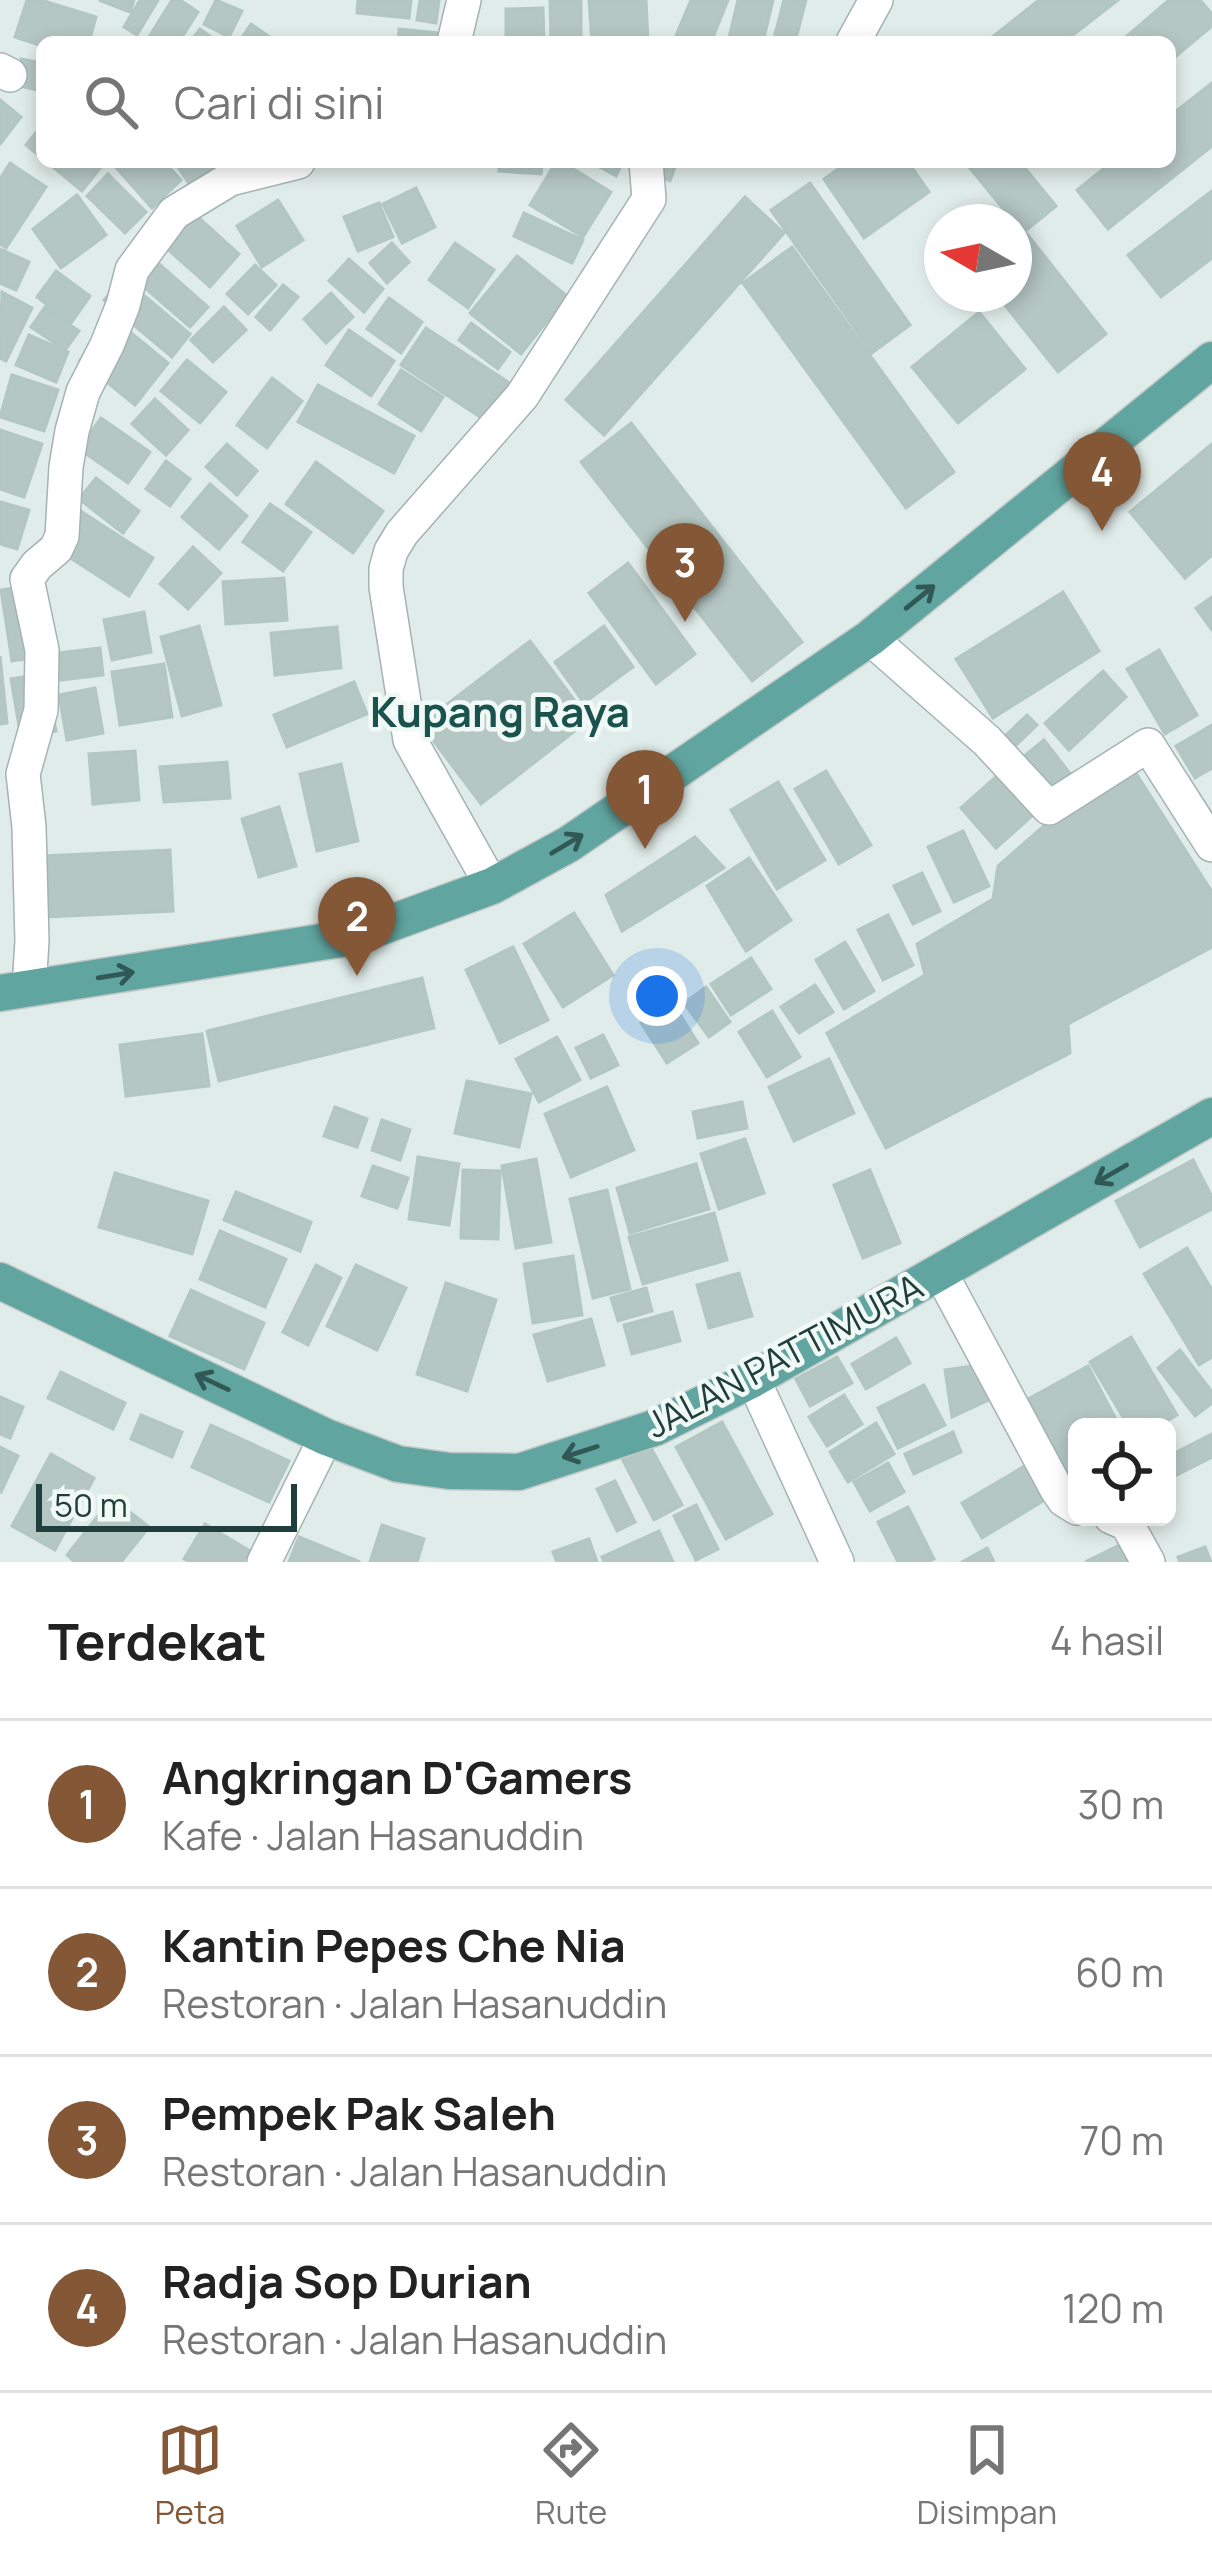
<!DOCTYPE html>
<html lang="id">
<meta charset="utf-8">
<style>
body{margin:0;font-family:Manrope,sans-serif;background:#f6f6f6;color:#222}
.controls{position:absolute;right:36px;bottom:36px;display:grid;overflow:hidden;border-radius:18px;box-shadow:0 6px 18px #0003}
.controls button{width:108px;height:108px;display:grid;place-items:center;padding:0;border:0;border-bottom:3px solid #e0e0e0;background:#fff;color:#222;font:60px sans-serif}
.compass{position:absolute;left:924px;top:204px;width:108px;height:108px;border-radius:50%;background:#fff;box-shadow:0 6px 18px #0003;rotate:279deg}
.scale{position:absolute;left:36px;bottom:30px;width:261px;box-sizing:border-box;padding-left:12px;border:6px solid #203e3b;border-top:0;font-size:33px;line-height:42px;white-space:nowrap;color:#203e3b;-webkit-text-stroke:9px #f1f9f6;paint-order:stroke}
.you{position:absolute;left:657px;top:996px;width:42px;height:42px;margin:-30px;border:9px solid #fff;border-radius:50%;background:#1a73e8;box-shadow:0 0 0 18px #1a73e833}
.badge{display:grid;place-items:center;width:78px;height:78px;border-radius:50%;background:#845736;color:#fff;font-size:39px;font-weight:700}
.pin{position:absolute;translate:-50% -99px;filter:drop-shadow(0 3px 6px #0008)}
.pin::after{content:'';position:absolute;top:63px;width:42px;height:36px;background:inherit;clip-path:polygon(0 0,100% 0,50% 100%)}
.list{margin:0;padding:0;list-style:none}
h2{display:flex;justify-content:space-between;align-items:center;height:156px;margin:0;padding:0 48px;font-size:51px}
h2 small{font-size:39px;font-weight:400;color:#767676}
.list li{display:grid;grid-template-columns:78px 1fr auto;gap:36px;align-items:center;box-sizing:border-box;height:168px;padding:0 48px;border-top:3px solid #e0e0e0}
.list b{display:block;font-size:45px;white-space:nowrap}
.list p{margin:0;font-size:39px;white-space:nowrap;color:#767676}
.list em{font-size:39px;font-style:normal;color:#767676}
.icon{flex:none;width:66px;height:66px;fill:none;stroke:currentColor;stroke-width:2;stroke-linecap:round;stroke-linejoin:round}
.map{position:relative;flex:none;width:1212px;height:1562px;overflow:hidden}
.search{position:absolute;background:#fff;box-shadow:0 6px 18px #0003;left:36px;right:36px;top:36px;height:132px;display:flex;align-items:center;gap:30px;box-sizing:border-box;padding:0 42px;border-radius:18px;color:#767676;font-size:45px}
.sheet{height:828px;background:#fff}
nav{display:flex;justify-content:space-around;align-items:center;box-sizing:border-box;height:168px;border-top:3px solid #e0e0e0;background:#fff;font-size:33px;color:#767676}
nav a{display:grid;justify-items:center;gap:6px}
nav .on{color:#845736}
.map>svg:first-child{display:block}
</style>
<div class="map">
<svg width="1212" height="1562" viewBox="0 0 1212 1562">
<rect width="100%" height="100%" fill="#e0ece9"/>
<path fill="#b5c7c3" stroke="#b2c6c2" stroke-width="3" d="M27,0h14l55,17 -7,25h-47v4l-27,-9z
M99,0h35l-4,12z
M140,0h18l-21,35 -13,-8z
M172,0h8l18,12 -19,30h-29l-3,-2z
M216,0l26,11 -13,26 -25,-13z
M358,0h53l-2,18 -52,-5z
M420,0h19l-3,23 -19,-3z
M550,0h31v42h-30z
M589,0h57l2,42h-56z
M691,0h37l-17,42h-27l-9,-4z
M738,0h35l-10,42h-35z
M784,0h22l-11,42h-22z
M1039,0h79l-54,42h-78z
M1169,0h31l12,14v12l-42,35v-19h-50z
M543,8l1,34h-38v-33z
M251,24l26,18h-38z
M200,29l18,13h-28z
M399,29l61,6v7h-62z
M21,59l21,4v28l-26,-6z
M1212,83v63l-104,83 -31,-39 35,-28h58v-46z
M0,100l21,17 -21,27z
M42,125v33l-16,-13z
M47,162h58l-23,29z
M117,162h47l17,18 -29,28 -38,-43z
M175,162h41l4,6 -29,19z
M499,162h43l-1,12 -42,-3z
M556,162h6l49,30 -28,45 -53,-32z
M591,162h32l-7,14z
M636,162h41l-7,19 -36,-15z
M848,162h60l21,30 -65,46 -40,-59z
M965,162h55l36,44 -33,27z
M10,163l36,24 -40,61 -6,-4v-65z
M108,174l38,38 -21,21 -38,-37z
M810,183l100,142 -38,28 -101,-143z
M416,188l19,39 -33,16 -19,-39z
M1212,191v67l-51,39 -33,-42z
M77,195l29,40 -45,33 -28,-39z
M745,197l39,36 -180,202 -38,-35z
M278,200l25,40 -41,27 -25,-41z
M379,203l14,34 -35,14 -14,-34z
M185,205l54,49 -29,33 -55,-49z
M524,213l59,27 -11,23 -58,-27z
M1027,234l79,100 -48,38 -62,-78h18v-50z
M392,243l17,19 -22,21 -17,-20z
M455,243l39,27 -26,38 -39,-28z
M140,247l68,60 -18,20 -68,-59z
M792,247l162,225 -48,36 -163,-225z
M0,249l29,13 -13,28 -16,-7z
M517,256l50,40 -46,58 -51,-41z
M349,259l34,30 -19,23 -35,-31z
M255,265l21,20 -28,29 -21,-20z
M56,271l34,25 -19,27 -34,-26z
M123,278l67,56 -18,23 -68,-57z
M283,285l15,12 -28,33 -14,-13z
M2,292l30,16 -26,53 -6,-3z
M331,293l22,24 -27,26 -22,-24z
M389,298l33,24 -21,31 -34,-24z
M45,307l34,24 -14,19 -34,-23z
M224,307l22,23 -33,32 -22,-22z
M979,312l46,57 -67,54 -46,-56z
M114,319l54,44 -33,42 -55,-45z
M471,323l39,29 -12,17 -39,-29z
M426,328l82,54 -25,37 -82,-54z
M349,330l45,31 -23,35 -45,-31z
M29,335l39,17 -12,30 -40,-17z
M187,360l39,32 -26,31 -39,-32z
M401,370l42,27 -22,34 -42,-27z
M12,375l46,15 -14,41 -44,-14z
M272,378l30,23 -35,47 -30,-23z
M318,385l96,51 -20,37 -96,-51z
M155,399l33,31 -22,25 -34,-31z
M101,418l49,34 -22,31 -49,-34z
M631,423l171,219 -50,39 -171,-219z
M0,430l42,14 -18,53 -24,-8z
M227,444l30,27 -20,24 -31,-28z
M1212,444v111l-27,23 -55,-66z
M166,461l24,18 -20,27 -24,-17z
M316,462l67,49 -30,42 -67,-49z
M96,478l43,33 -16,22 -44,-34z
M210,484l37,32 -28,33 -37,-32z
M0,502l29,8 -12,39 -17,-5z
M270,504l41,28 -28,39 -40,-29z
M79,510l74,48 -24,38 -74,-48z
M193,547l28,26 -33,36 -28,-25z
M628,563l67,91 -39,30 -67,-91z
M284,578l3,42 -61,4 -3,-42z
M39,584l11,71 -38,6 -11,-71z
M1063,592l36,59 -106,67 -37,-59z
M1212,597v33l-16,-22z
M144,612l7,40 -39,8 -8,-40z
M199,626l22,79 -39,11 -21,-79z
M604,626l29,41 -49,36 -29,-41z
M337,627l4,41 -66,7 -4,-42z
M530,641l59,79 -108,84 -60,-80z
M100,648l3,27 -42,5 -3,-27z
M1159,650l38,65 -32,19 -38,-65z
M0,656l7,67 -7,1z
M164,664l8,53 -52,8 -8,-53z
M1103,671l23,26 -57,53 -24,-27z
M45,673l11,58 -35,7 -10,-59z
M354,682l13,32 -80,33 -13,-32z
M95,688l8,45 -36,7 -8,-45z
M1027,715l10,10 -28,27 -10,-10z
M1212,725v43l-17,10 -19,-32z
M1044,740l31,40 -26,20 -31,-39z
M135,751l4,49 -46,4 -4,-50z
M227,762l3,36 -66,4 -4,-35z
M341,764l17,77 -41,10 -17,-77z
M1132,767l80,125v55l-144,77 2,29 -184,95 -59,-115 98,-58 -8,-31 76,-45 5,-33 48,-42z
M826,771l45,74 -32,19 -44,-75z
M998,775l35,40 -37,33 -35,-40z
M778,782l47,78 -48,29 -46,-79z
M279,807l17,59 -37,11 -17,-58z
M963,831l26,55 -35,16 -26,-55z
M695,837l29,31 -102,63 -16,-36z
M170,850l3,61 -127,6 -3,-61z
M749,858l42,62 -45,31 -39,-65z
M922,873l18,38 -27,13 -19,-38z
M574,913l39,62 -50,32 -39,-63z
M888,915l25,50 -30,15 -25,-50z
M845,942l29,49 -30,18 -28,-49z
M513,947l35,73 -48,23 -34,-73z
M751,958l20,31 -40,26 -20,-31z
M422,978l12,50 -215,53 -12,-50z
M815,985l18,27 -34,21 -18,-26z
M706,987l24,35 -21,15 -25,-34z
M672,1002l26,41 -31,20 -26,-40z
M772,1011l28,46 -33,20 -28,-45z
M202,1034l7,52 -83,10 -6,-51z
M603,1035l15,30 -27,13 -15,-30z
M557,1037l23,43 -41,22 -23,-43z
M829,1059l25,54 -60,28 -25,-54z
M467,1081l64,13 -12,53 -64,-14z
M607,1087l27,63 -63,27 -26,-63z
M742,1102l5,26 -49,10 -5,-26z
M335,1107l32,12 -10,28 -33,-11z
M382,1120l28,10 -10,30 -28,-10z
M745,1139l19,54 -45,16 -18,-55z
M418,1157l41,7 -10,61 -40,-6z
M536,1159l15,83 -35,6 -14,-82z
M1193,1160l19,37v12l-72,38 -24,-46z
M696,1164l13,45 -79,24 -13,-45z
M373,1166l35,12 -11,30 -35,-12z
M463,1170l37,1 -2,68 -37,-1z
M870,1170l30,73 -37,15 -29,-73z
M115,1173l93,28 -16,53 -93,-27z
M607,1190l23,99 -37,9 -23,-99z
M236,1192l75,30 -11,29 -76,-31z
M714,1213l13,47 -84,24 -14,-47z
M220,1231l66,28 -21,48 -65,-28z
M1187,1248l25,42v67l-13,8 -55,-91z
M573,1256l9,59 -49,8 -9,-59z
M316,1265l25,13 -33,67 -25,-13z
M356,1265l50,23 -29,62 -50,-24z
M739,1273l13,43 -43,12 -12,-43z
M446,1283l50,17 -29,91 -50,-17z
M646,1288l6,23 -34,10 -7,-23z
M191,1290l73,33 -20,46 -74,-33z
M672,1312l8,29 -48,13 -8,-29z
M591,1319l13,46 -56,16 -14,-46z
M1131,1337l46,78 -20,12h-28l-39,-65z
M896,1338l14,25 -44,26 -14,-25z
M1180,1350l32,42v11l-17,13 -37,-48z
M837,1357l15,26 -42,23 -14,-27z
M980,1365l15,32 -43,20 -7,-47z
M1088,1366l32,61h-43v57l-3,2 -46,-87z
M61,1372l64,31 -12,26 -65,-31z
M924,1385l21,40 -47,23 -20,-40z
M844,1395l18,29 -35,22 -18,-29z
M0,1397l23,10 -13,31 -10,-4z
M141,1415l41,17 -10,25 -41,-18z
M722,1422l50,92 -46,25 -50,-92z
M876,1423l18,31 -46,28 -18,-30z
M211,1425l78,36 -20,41 -77,-35z
M953,1432l8,20 -47,22 -9,-20z
M1212,1434v23l-45,23v-23z
M644,1435l38,70 -28,15 -37,-71z
M0,1447l18,9 -17,36 -1,-1z
M51,1454l43,24 -39,72 -43,-24z
M888,1463l16,29 -34,19 -16,-29z
M1028,1464l20,34 -66,40 -20,-35z
M615,1481l20,41 -18,9 -20,-42z
M112,1498l37,29 -28,35h-46l-8,-7z
M696,1505l22,44 -22,11 -22,-44z
M908,1507l26,52 -7,3h-29l-20,-40z
M205,1524l45,27 -7,11h-53l-6,-3z
M382,1525l42,14 -7,23h-47z
M659,1531l14,31h-69l-2,-5z
M299,1537l61,25h-71z
M589,1539l8,23h-40l-4,-10z
M1126,1542l10,20h-48l-1,-1z
M1205,1547l6,15h-31l-2,-5z
M987,1548l7,14h-32z"/>
<g fill="none" stroke-linecap="round" stroke-linejoin="round">
<defs>
<path id="minor" d="M454,42l10,-42
M853,42l23,-42
M0,70l10,5
M870,638l117,103 62,67 99,-63 64,100
M492,886l-82,-146 -24,-153v-18l5,-18 11,-18 120,-137 127,-197 -3,-37
M29,988l3,-47 -3,-114 -6,-53 18,-64 1,-60 -15,-71 10,-14 19,-16 6,-13 4,-69 6,-36 11,-39 24,-47 16,-40 9,-35 42,-57 56,-34 68,-17
M940,1272l116,216 8,12 13,8
M753,1379l84,183
M1111,1517l16,7 21,38
M264,1562l62,-125"/>
<path id="major" d="M0,993l353,-56 139,-51 77,-42 301,-206 342,-278
M0,1281l326,156 72,27 51,7 70,1 135,-44 99,-49 459,-263"/>
</defs>
<use href="#minor" stroke="#a3b4b1" stroke-width="36"/>
<use href="#major" stroke="#c1c9c8" stroke-width="39"/>
<use href="#minor" stroke="#fff" stroke-width="33"/>
<use href="#major" stroke="#61a5a0" stroke-width="36"/>
</g>
<defs><path id="oneway-shaft" d="M-6 0H5M1.5-3L5.5 0L1.5 3" fill="none" stroke-width="1.6" stroke-linecap="round" stroke-linejoin="round" transform="scale(3)"/></defs>
<g stroke="#305854">
<use href="#oneway-shaft" transform="translate(920 597) rotate(-39)"/>
<use href="#oneway-shaft" transform="translate(567 844) rotate(-31)"/>
<use href="#oneway-shaft" transform="translate(116 975) rotate(-9)"/>
<use href="#oneway-shaft" transform="translate(1111 1174) rotate(150)"/>
<use href="#oneway-shaft" transform="translate(212 1382) rotate(-155)"/>
<use href="#oneway-shaft" transform="translate(580 1452) rotate(162)"/>
</g>
<g text-anchor="middle" dominant-baseline="central" stroke-width="9" stroke-linejoin="round" paint-order="stroke">
<g font-size="36" fill="#203e3b" stroke="#f1f9f6">
<text transform="translate(784 1355) rotate(-28)">JALAN PATTIMURA</text>
</g>
<g font-size="42" font-weight="bold" fill="#1a524e" stroke="#f1f9f6">
<text x="500" y="711">Kupang Raya</text>
</g>
</g>
</svg>
<div class="controls">
<button><svg class="icon" aria-label="locate" viewBox="0 0 24 24"><circle cx="12" cy="12" r="6"/><path d="M12 2v4M12 18v4M2 12h4M18 12h4"/></svg></button>
</div>
<svg class="compass" viewBox="-18 -18 36 36"><path d="M0-13l5 13h-10z" fill="#e53935"/><path d="M0 13l5-13h-10z" fill="#767676"/></svg>
<div class="scale">50 m</div>
<div class="you"></div>
<div class="pin badge" style="left:645px;top:849px">1</div>
<div class="pin badge" style="left:357px;top:976px">2</div>
<div class="pin badge" style="left:685px;top:622px">3</div>
<div class="pin badge" style="left:1102px;top:531px">4</div>
<div class="search"><svg class="icon" aria-label="search" viewBox="0 0 24 24"><circle cx="10" cy="10" r="6"/><path d="M15 15l6 6"/></svg>Cari di sini</div>
</div>
<section class="sheet">
<h2>Terdekat<small>4 hasil</small></h2>
<ul class="list">
<li><span class="badge">1</span><div><b>Angkringan D'Gamers</b><p>Kafe · Jalan Hasanuddin</p></div><em>30 m</em></li>
<li><span class="badge">2</span><div><b>Kantin Pepes Che Nia</b><p>Restoran · Jalan Hasanuddin</p></div><em>60 m</em></li>
<li><span class="badge">3</span><div><b>Pempek Pak Saleh</b><p>Restoran · Jalan Hasanuddin</p></div><em>70 m</em></li>
<li><span class="badge">4</span><div><b>Radja Sop Durian</b><p>Restoran · Jalan Hasanuddin</p></div><em>120 m</em></li>
</ul>
</section>
<nav>
<a class="on"><svg class="icon" aria-label="map" viewBox="0 0 24 24"><path d="M3 6l6-2 6 2 6-2v14l-6 2-6-2-6 2zM9 4v14M15 6v14"/></svg>Peta</a>
<a><svg class="icon" aria-label="directions" viewBox="0 0 24 24"><path d="M12 3l9 9-9 9-9-9zM9 14v-3h6M13 9l2 2-2 2"/></svg>Rute</a>
<a><svg class="icon" aria-label="saved" viewBox="0 0 24 24"><path d="M7 4h10v16l-5-4-5 4z"/></svg>Disimpan</a>
</nav>
